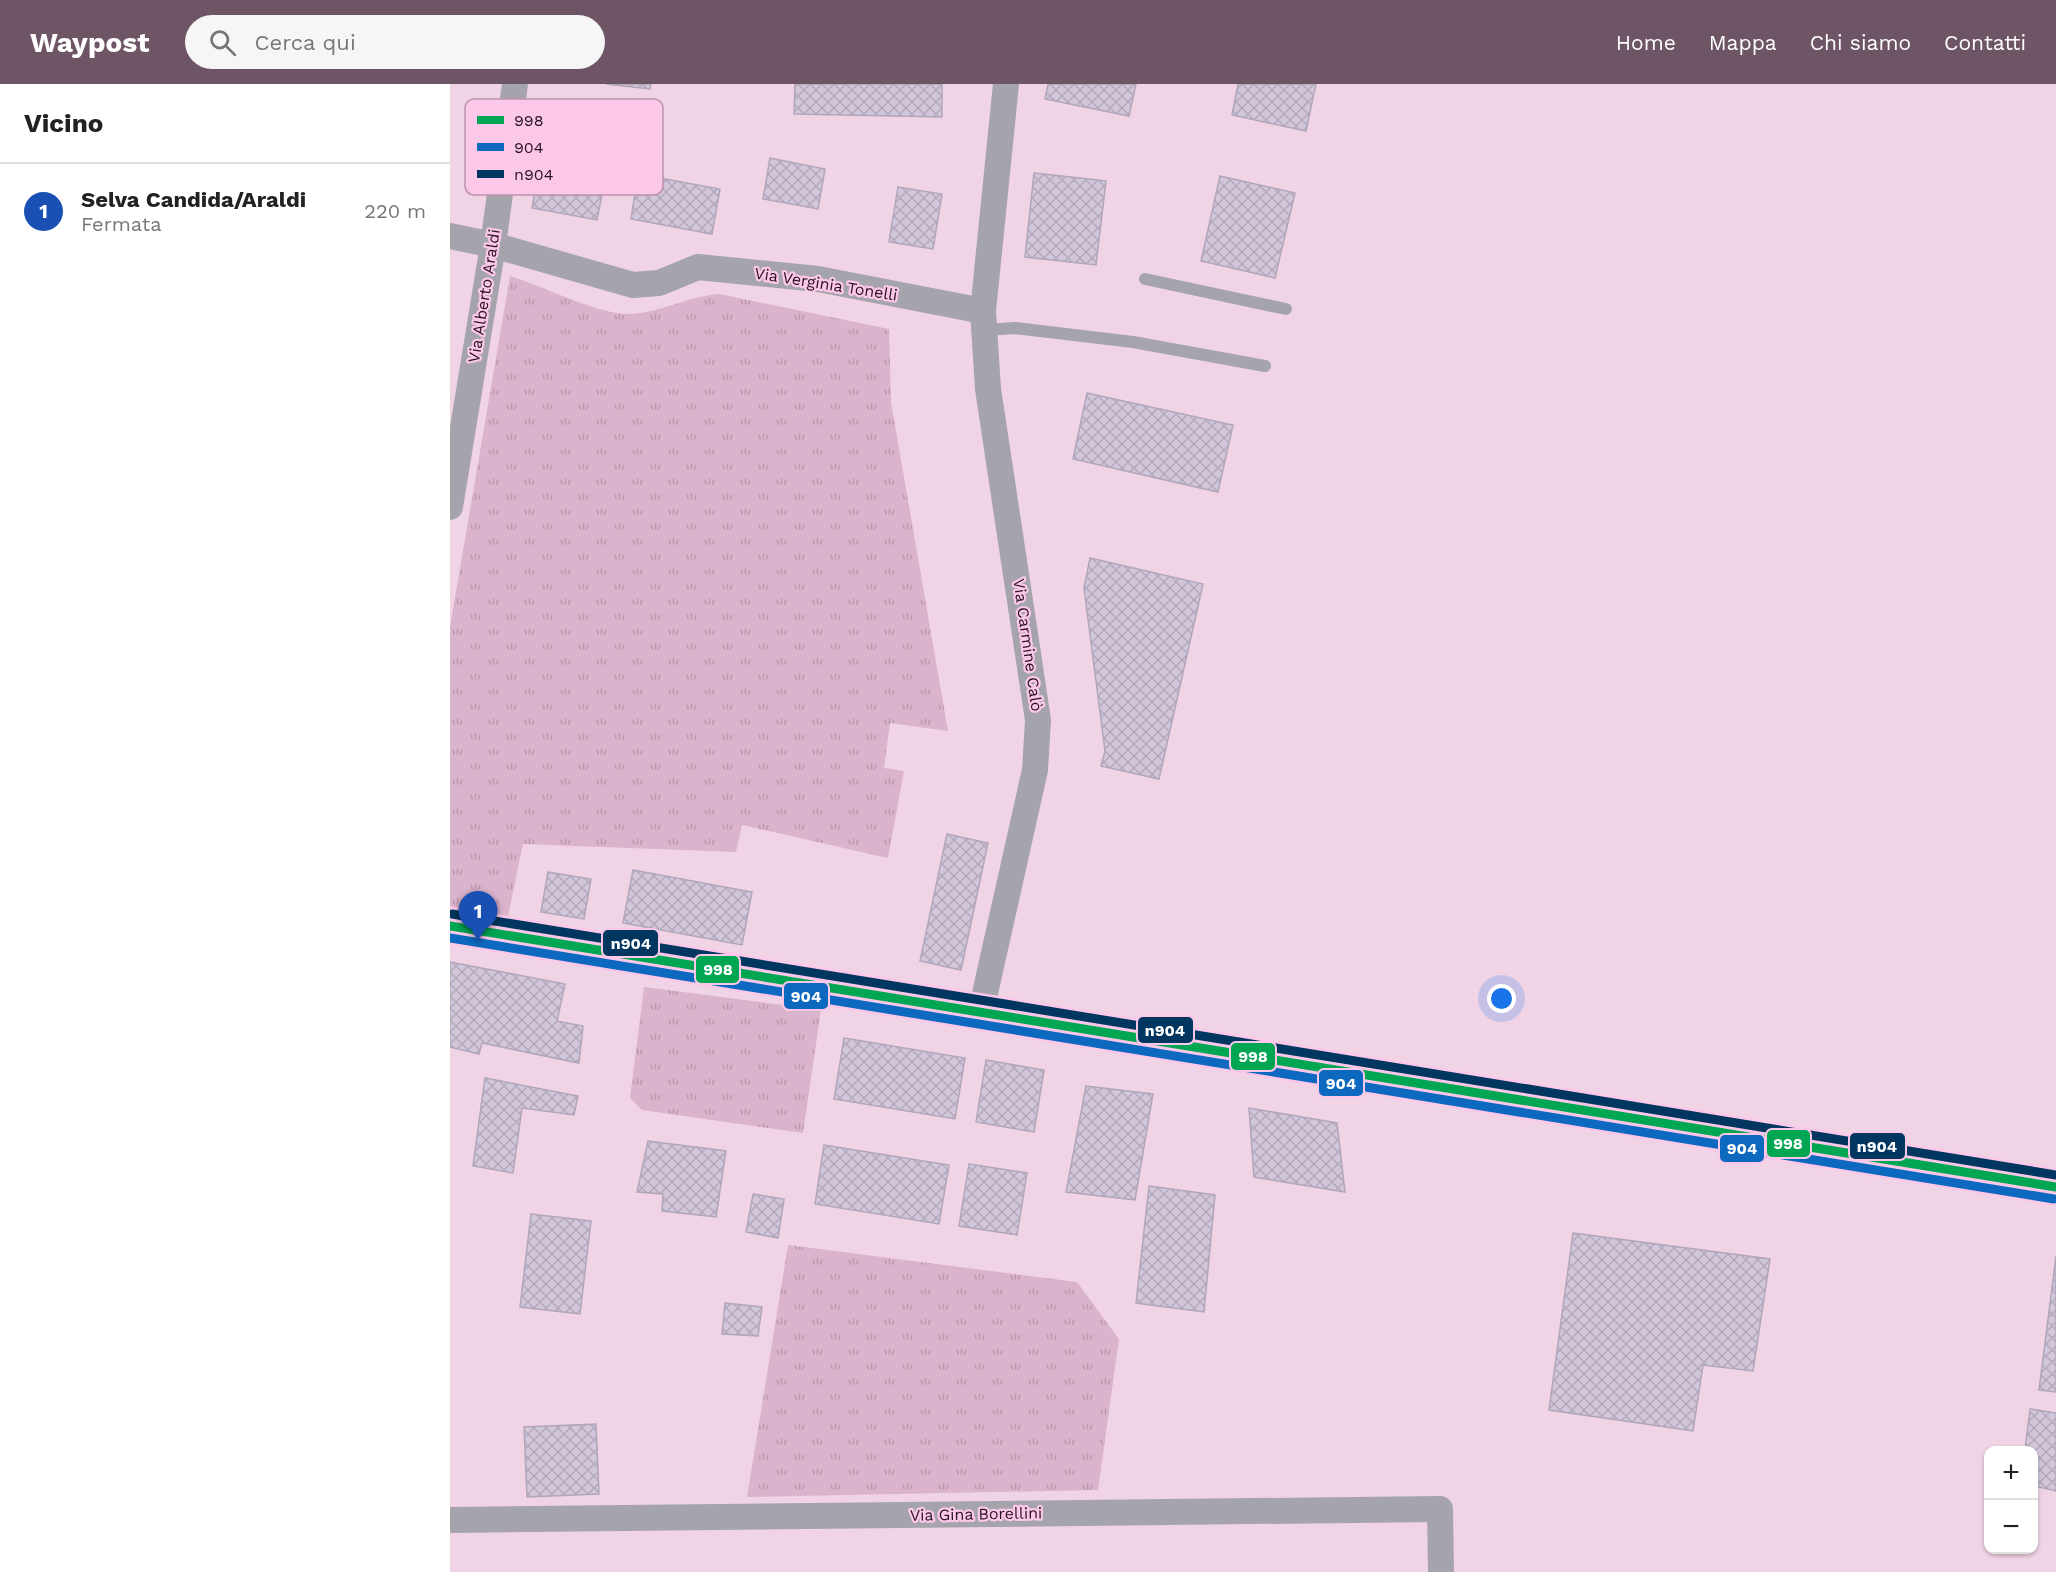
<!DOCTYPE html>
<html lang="it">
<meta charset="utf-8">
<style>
body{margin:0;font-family:"Work Sans",sans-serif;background:#f6f6f6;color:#222}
.controls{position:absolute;right:18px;bottom:18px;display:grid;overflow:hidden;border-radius:12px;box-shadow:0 2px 4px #0004}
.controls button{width:54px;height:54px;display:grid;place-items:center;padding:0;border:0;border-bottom:2px solid #e0e0e0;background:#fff;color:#222;font:30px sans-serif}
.you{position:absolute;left:1052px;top:915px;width:21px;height:21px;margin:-15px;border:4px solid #fff;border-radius:50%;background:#1a73e8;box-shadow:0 0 0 9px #1a73e833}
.badge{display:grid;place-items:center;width:39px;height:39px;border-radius:50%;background:#6e5565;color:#fff;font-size:20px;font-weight:700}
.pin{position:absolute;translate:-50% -50px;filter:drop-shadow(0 2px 3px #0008)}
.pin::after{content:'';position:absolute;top:32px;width:21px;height:18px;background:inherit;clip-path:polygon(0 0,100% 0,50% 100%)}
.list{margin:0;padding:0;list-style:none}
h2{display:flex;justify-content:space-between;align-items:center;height:78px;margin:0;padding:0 24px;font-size:26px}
h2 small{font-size:20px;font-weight:400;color:#767676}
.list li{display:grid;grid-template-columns:39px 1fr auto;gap:18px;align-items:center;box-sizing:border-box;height:96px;padding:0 24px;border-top:2px solid #e0e0e0}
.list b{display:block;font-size:22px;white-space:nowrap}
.list p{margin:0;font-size:20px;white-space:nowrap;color:#767676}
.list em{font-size:20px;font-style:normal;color:#767676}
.icon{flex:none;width:33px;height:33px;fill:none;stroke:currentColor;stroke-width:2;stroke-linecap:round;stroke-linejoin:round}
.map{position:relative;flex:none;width:1606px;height:1488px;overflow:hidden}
header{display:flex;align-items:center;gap:36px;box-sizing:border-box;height:84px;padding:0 30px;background:#6e5565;color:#fff}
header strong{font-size:28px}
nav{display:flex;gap:33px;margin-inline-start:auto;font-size:21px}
.search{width:420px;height:54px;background:#f6f6f6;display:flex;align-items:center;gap:15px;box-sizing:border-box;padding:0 21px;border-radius:33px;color:#767676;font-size:22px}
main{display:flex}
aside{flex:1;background:#fff}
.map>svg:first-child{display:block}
</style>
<header>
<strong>Waypost</strong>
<div class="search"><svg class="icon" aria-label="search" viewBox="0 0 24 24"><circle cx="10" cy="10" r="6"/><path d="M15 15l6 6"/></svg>Cerca qui</div>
<nav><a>Home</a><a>Mappa</a><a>Chi siamo</a><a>Contatti</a></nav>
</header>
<main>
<aside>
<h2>Vicino<small></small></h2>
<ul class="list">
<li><span class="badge" style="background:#1a4fb4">1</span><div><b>Selva Candida/Araldi</b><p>Fermata</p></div><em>220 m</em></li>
</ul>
</aside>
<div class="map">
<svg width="1606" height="1488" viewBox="0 0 1606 1488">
<defs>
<pattern id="grass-tufts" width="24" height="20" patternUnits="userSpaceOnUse" patternTransform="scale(1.5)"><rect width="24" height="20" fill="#dab3cc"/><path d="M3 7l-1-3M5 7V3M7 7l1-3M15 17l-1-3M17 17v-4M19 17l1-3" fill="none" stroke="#bb99af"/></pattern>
<pattern id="building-cross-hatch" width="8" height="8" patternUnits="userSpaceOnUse" patternTransform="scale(1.5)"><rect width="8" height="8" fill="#d1c6da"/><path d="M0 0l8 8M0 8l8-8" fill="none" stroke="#b3a9bb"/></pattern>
</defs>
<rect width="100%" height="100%" fill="#f0d4e6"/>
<path fill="url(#grass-tufts)" d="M60,192c31,9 89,39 119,38 31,-1 59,-18 90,-20l170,35 2,73 57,329 -58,-8 -6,45 20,3 -16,87 -146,-33 -6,27 -213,-8 -15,72 -58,-10v-279z
M194,903l177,23 -18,123 -161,-23 -12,-12z
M338,1161l289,37 42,57 -21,151 -351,7z"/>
<path fill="url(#building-cross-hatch)" stroke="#b1a6b9" stroke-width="1.5" d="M156,0h45l-1,5z
M345,0h147v33l-148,-3z
M598,0h88l-7,32 -84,-17z
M788,0h78l-10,47 -74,-16z
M101,22l66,13 -20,101 -65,-12z
M320,74l55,11 -7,40 -55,-10z
M584,89l72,8 -10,84 -71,-8z
M188,90l82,15 -8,45 -81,-15z
M770,92l75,17 -20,85 -74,-17z
M448,103l44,7 -9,55 -44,-7z
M637,309l146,32 -15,67 -145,-33z
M640,474l113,26 -44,195 -58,-13 4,-15 -21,-163z
M497,750l41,9 -27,127 -41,-9z
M183,786l119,22 -10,53 -119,-22z
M98,788l43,7 -7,40 -43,-7z
M0,878l115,22 -8,37 26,5 -4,37 -97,-20 -3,11 -29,-7z
M394,954l121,20 -10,61 -121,-20z
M536,976l58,10 -10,62 -58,-10z
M35,994l93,18 -4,19 -52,-7 -9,65 -40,-7z
M636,1002l67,8 -18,106 -69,-8z
M799,1024l88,15 8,69 -91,-15z
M198,1057l78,10 -10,66 -54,-6 1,-17 -26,-2z
M374,1061l125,20 -10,59 -124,-20z
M519,1080l58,9 -10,62 -58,-9z
M699,1102l66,9 -11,117 -68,-9z
M303,1110l31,5 -6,39 -32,-6z
M81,1130l60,7 -11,93 -60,-7z
M1123,1149l197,26 -17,112 -50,-6 -10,66 -144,-21z
M1606,1172v136l-17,-2z
M275,1219l37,4 -4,29 -36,-2z
M1580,1325l26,4v78l-22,-5v-36h-9z
M146,1340l3,70 -72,3 -3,-70z"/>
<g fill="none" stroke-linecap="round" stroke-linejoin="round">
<path stroke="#a5a4ad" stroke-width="12" d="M695,195l141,30
M534,246l31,-2 118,14 132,24"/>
<path stroke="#a5a4ad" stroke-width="26" d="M0,152l43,9 140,40 26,-2 39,-16 120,12 165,32 23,-227
M0,423l43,-262 22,-161
M531,927l54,-241 3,-50 -50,-331 -5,-78
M0,1436l990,-11 1,63"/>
<path stroke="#a6a1ac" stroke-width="33" d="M0,842l1606,261"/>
<defs>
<path id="bus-1" d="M0,842l1606,261"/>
<path id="bus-2" d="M0,854l1604,261"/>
<path id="bus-3" d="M2,830l1604,261"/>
</defs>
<use href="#bus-1" stroke="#fcc8e9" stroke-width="14"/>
<use href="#bus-2" stroke="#fcc8e9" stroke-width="14"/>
<use href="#bus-3" stroke="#fcc8e9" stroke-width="14"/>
<use href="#bus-1" stroke="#00a651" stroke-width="9"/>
<use href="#bus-2" stroke="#0c69bf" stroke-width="9"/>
<use href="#bus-3" stroke="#00365f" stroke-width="9"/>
</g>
<g text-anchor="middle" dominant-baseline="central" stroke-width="4.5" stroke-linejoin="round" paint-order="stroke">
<g font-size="16" fill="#281120" stroke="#fcc8e9">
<text transform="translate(376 200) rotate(9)">Via Verginia Tonelli</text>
<text transform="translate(34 212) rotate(-81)">Via Alberto Araldi</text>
<text transform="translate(578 561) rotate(82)">Via Carmine Calò</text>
<text transform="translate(526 1430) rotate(-1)">Via Gina Borellini</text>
</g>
</g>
<rect x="15" y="15" width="198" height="96" rx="9" fill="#fcc8e9" stroke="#bc91ad" stroke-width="1.5"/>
<rect x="27" y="32" width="27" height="8" fill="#00a651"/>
<rect x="27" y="59" width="27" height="8" fill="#0c69bf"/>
<rect x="27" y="86" width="27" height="8" fill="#00365f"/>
<g font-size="16" fill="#281120">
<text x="64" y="42">998</text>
<text x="64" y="69">904</text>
<text x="64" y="96">n904</text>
</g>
<g stroke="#fcc8e9" stroke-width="2">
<rect x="152" y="845" width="57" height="28" rx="6" fill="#00365f"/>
<rect x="245" y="871" width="45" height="29" rx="6" fill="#00a651"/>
<rect x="333" y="898" width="46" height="28" rx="6" fill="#0c69bf"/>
<rect x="687" y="932" width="57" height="28" rx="6" fill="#00365f"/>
<rect x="780" y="958" width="46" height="29" rx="6" fill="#00a651"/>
<rect x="868" y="985" width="46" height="28" rx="6" fill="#0c69bf"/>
<rect x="1316" y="1045" width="45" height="29" rx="6" fill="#00a651"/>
<rect x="1399" y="1048" width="57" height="28" rx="6" fill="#00365f"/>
<rect x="1269" y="1050" width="46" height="29" rx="6" fill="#0c69bf"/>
</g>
<g font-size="16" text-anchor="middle" font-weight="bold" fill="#fff">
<text x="181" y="865">n904</text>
<text x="268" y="891">998</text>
<text x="356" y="918">904</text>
<text x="715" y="952">n904</text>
<text x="803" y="978">998</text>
<text x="891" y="1005">904</text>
<text x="1338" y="1065">998</text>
<text x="1427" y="1068">n904</text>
<text x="1292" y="1070">904</text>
</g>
</svg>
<div class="controls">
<button>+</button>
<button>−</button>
</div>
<div class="you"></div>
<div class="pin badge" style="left:28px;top:857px;background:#1a4fb4">1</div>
</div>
</main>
